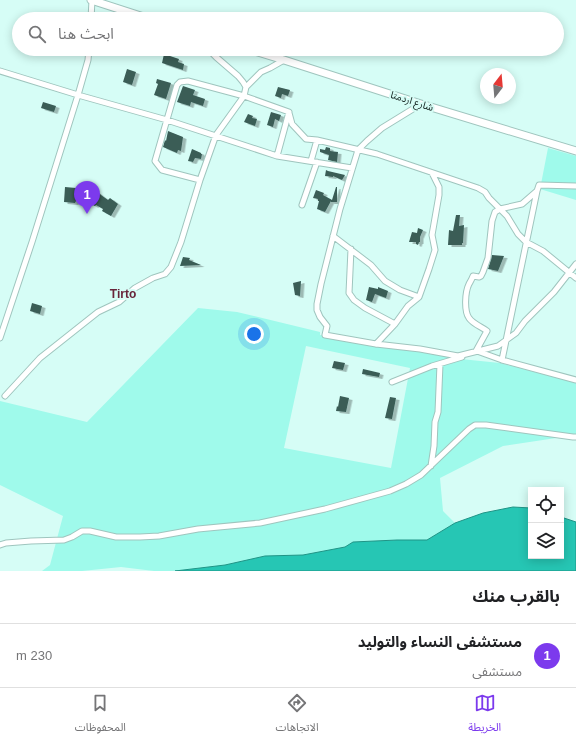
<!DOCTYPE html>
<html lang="ar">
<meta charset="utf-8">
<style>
body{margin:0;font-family:Arial,"Noto Sans Arabic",sans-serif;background:#f2f2f2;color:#202124;direction:rtl}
.controls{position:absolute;right:12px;bottom:12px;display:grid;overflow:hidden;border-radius:0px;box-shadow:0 2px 10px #0003}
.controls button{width:36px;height:36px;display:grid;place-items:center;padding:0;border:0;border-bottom:1px solid #e0e0e0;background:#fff;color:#202124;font:20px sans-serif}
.compass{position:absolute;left:480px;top:68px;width:36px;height:36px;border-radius:50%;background:#fff;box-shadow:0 2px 10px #0003;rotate:16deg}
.you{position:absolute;left:254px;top:334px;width:14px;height:14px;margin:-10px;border:3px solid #fff;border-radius:50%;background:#1a73e8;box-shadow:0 0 0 6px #1a73e833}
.badge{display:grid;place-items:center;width:26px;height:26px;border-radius:50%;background:#7c3aed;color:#fff;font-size:13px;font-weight:700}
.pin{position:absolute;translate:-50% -33px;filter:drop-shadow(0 1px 2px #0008)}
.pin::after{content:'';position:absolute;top:21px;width:14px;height:12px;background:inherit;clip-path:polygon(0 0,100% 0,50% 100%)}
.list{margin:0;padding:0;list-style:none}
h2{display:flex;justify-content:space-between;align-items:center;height:52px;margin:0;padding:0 16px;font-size:17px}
h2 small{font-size:13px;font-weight:400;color:#757577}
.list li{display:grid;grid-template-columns:26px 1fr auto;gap:12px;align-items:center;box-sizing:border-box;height:64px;padding:0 16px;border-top:1px solid #e0e0e0}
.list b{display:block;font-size:15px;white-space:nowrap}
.list p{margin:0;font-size:13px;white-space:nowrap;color:#757577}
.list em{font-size:13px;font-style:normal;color:#757577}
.icon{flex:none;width:22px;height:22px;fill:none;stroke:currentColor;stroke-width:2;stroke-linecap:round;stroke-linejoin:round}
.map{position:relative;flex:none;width:576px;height:571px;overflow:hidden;direction:ltr}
.search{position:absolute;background:#fff;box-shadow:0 2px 10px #0003;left:12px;right:12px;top:12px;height:44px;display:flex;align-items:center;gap:10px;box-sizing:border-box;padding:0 14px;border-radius:22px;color:#757577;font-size:15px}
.sheet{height:116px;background:#fff}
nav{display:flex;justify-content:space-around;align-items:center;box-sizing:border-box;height:56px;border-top:1px solid #e0e0e0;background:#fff;font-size:11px;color:#757577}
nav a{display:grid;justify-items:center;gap:2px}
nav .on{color:#7c3aed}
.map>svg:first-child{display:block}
</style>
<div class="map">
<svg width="576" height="571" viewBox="0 0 576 571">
<defs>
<filter id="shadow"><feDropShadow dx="3.5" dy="2" stdDeviation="0" flood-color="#0004"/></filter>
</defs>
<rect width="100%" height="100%" fill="#d6fdf6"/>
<path fill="#9ffaeb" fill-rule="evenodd" d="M548,148l28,8v29l-35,-1z
M540,187l36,1v12l-36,-11z
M198,308l39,4 83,20v3l56,10 80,11 -43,19 48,-16 39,4 76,20v52l-73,11 -63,32 3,33 12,12 -28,17h-30l-44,2 -8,5 -42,8 -38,1 -40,9 -50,6h-21l-33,-4 -39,4h-40l8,-6 13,-49 -63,-31v-84l87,21zM306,346l104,22 -19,100 -107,-20z"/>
<path fill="#26c6b4" stroke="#1f9486" d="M513,507l18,1v48h30v-39l15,5v49h-401l50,-6 40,-9 38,-1 42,-8 8,-5 44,-2h30l28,-17 28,-10z"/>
<path fill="#3a5d57" filter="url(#shadow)" d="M164,54l15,5 -1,3 6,2 -1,6 -21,-7z
M127,69l9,3 -4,13 -9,-3z
M157,79l14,4 -5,16 -12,-4 4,-11 -2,-1z
M183,86l12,4 -2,5 12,4 -2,7 -12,-4 -1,4 -13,-4z
M278,87l12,3 -2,6 -6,-2 -1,4 -6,-2z
M43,102l13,4 -2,6 -13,-4z
M271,112l10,3 -2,6 -4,-2 -2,8 -6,-2z
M248,114l5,2 -1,2 5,1 -2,7 -11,-4z
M168,131l15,6 -2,14 -3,-1 -1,3 -14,-6 2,-7 1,1z
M326,147l4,1v3l8,1 -1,10 -9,-2 1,-5 -9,-3v-3l5,1z
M192,149l9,4v1h1l-1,5 -6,-1 -2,4 -5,-1z
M326,170l2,1 17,4 -3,5 -9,-4v1l-8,-1z
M65,187l11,1v2h18l6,4 1,1 7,5 2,-2 8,6 -7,12 -9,-5 1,-2 -7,-4 -1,1 -9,-5h-10l-1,2 -11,-1z
M336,187h1v15h-6v-1l-6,11 -8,-3 2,-8h-1v-2l-5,-1 3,-8 8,3 -1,2 9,5z
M456,215h4l-1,11 5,-1 -1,18h-1v2h-14l1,-15 4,1z
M418,228l5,2 -3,7v5h-1l-1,3 -2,-1v-2h-7l3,-10 5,1z
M492,255l12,1 -6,15 -10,-2z
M183,257l7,1 -1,2 12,5 -21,1z
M301,281l-1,15 -5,-1 -2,-12z
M369,287l9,2v-2l10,4 -2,7 -11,-4 -3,8 -6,-2z
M32,303l10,3 -2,8 -10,-3z
M334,361l11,2 -2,7 -11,-2z
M363,369l17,4 -1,4 -17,-3z
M340,396l9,2 -3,14 -10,-1 1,-5 1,1z
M390,397l6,1 -4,21 -7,-1z"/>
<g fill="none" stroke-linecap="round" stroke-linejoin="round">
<defs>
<path id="minor" d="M91,19l1,-19
M0,71l78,24 89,25 110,36 75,12
M246,87l15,-15 9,-4 14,-8
M421,104l-39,24 -15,13 -9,9 -18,59 -19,75 -4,20v6l3,7 7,9 -2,9 51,9 44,5 38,7 40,-10 18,-13 9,-12 29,-29 22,-28
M289,113l3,11 14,15 11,1
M311,161l6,-21 60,14 101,34 7,4 4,6 18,18 11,18 8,8 17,9 33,27
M200,180l-38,-10 -7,-9 22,-76 3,-3 8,-1 56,15 45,16 -12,44
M302,205l15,-43
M333,236l38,29 14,16 15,9 19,7
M351,249l-2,44 5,7 11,8 30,16
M0,338l32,-96 46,-147 10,-35 1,-11
M376,344l19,-20 13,-18 11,-9 10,-28 6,-19 -3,-15 7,-40v-8l-7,-14
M476,351l11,-20c-5,-4 -14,-7 -18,-13 -5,-7 -4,-26 0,-34 1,-2 3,-5 4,-8l6,1 2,-1 2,-4 5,-14 4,-37 3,-9 5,-3 22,-5 15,-13 2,-6 37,1
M477,351l25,9 74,20
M502,360l35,-169
M392,382l40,-16 30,-9
M5,396l35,-38 58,-46 21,-10 16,-14 18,-10 12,-4 6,-7 10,-25 19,-62 16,-45 28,-39 2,-9 -3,-5 -5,-6 -22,-19 -8,-8
M431,466l3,-20 1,-24 3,-10 2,-48
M0,545l6,-2 25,-2 33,-1 8,-3 10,-6h8l26,6h24l19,-1 39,-7 62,-6 65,-14 65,-18 16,-7 15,-9 48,-46 6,-4h11l87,12h3"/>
<path id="secondary" d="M91,0l59,19
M248,49l36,11 137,44 155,47"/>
</defs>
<use href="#minor" stroke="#9fc5be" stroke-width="7"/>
<use href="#secondary" stroke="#9fc5be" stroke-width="9"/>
<use href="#minor" stroke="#fff" stroke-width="5"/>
<use href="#secondary" stroke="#fff" stroke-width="7"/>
</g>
<g text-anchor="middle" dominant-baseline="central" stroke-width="4" stroke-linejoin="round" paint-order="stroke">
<g font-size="10" fill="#0f1e1b" stroke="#d6fdf6">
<text transform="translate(412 101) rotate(18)">شارع اردمتا</text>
</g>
<g font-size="12" font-weight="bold" fill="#68243a" stroke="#d6fdf6">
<text x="123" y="294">Tirto</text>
</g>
</g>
</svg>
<div class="controls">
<button><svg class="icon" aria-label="locate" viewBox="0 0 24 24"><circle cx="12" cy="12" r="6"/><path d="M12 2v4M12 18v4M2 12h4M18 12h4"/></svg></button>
<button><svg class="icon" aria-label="layers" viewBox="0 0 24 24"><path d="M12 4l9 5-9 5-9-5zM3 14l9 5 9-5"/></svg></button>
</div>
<svg class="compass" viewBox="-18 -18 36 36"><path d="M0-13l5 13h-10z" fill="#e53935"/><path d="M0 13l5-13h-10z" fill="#757577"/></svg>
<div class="you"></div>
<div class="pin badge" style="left:87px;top:214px">1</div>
<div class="search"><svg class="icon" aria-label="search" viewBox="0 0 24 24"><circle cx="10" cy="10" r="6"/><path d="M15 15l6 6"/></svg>ابحث هنا</div>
</div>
<section class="sheet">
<h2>بالقرب منك<small></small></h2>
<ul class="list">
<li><span class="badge">1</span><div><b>مستشفى النساء والتوليد</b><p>مستشفى</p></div><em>230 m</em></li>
</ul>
</section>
<nav>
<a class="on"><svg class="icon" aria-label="map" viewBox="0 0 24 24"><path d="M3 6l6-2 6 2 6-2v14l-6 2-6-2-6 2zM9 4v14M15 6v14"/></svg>الخريطة</a>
<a><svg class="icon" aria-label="directions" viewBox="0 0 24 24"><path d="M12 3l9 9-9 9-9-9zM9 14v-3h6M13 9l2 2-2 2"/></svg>الاتجاهات</a>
<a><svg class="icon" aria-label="saved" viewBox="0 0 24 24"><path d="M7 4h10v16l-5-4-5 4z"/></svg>المحفوظات</a>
</nav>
